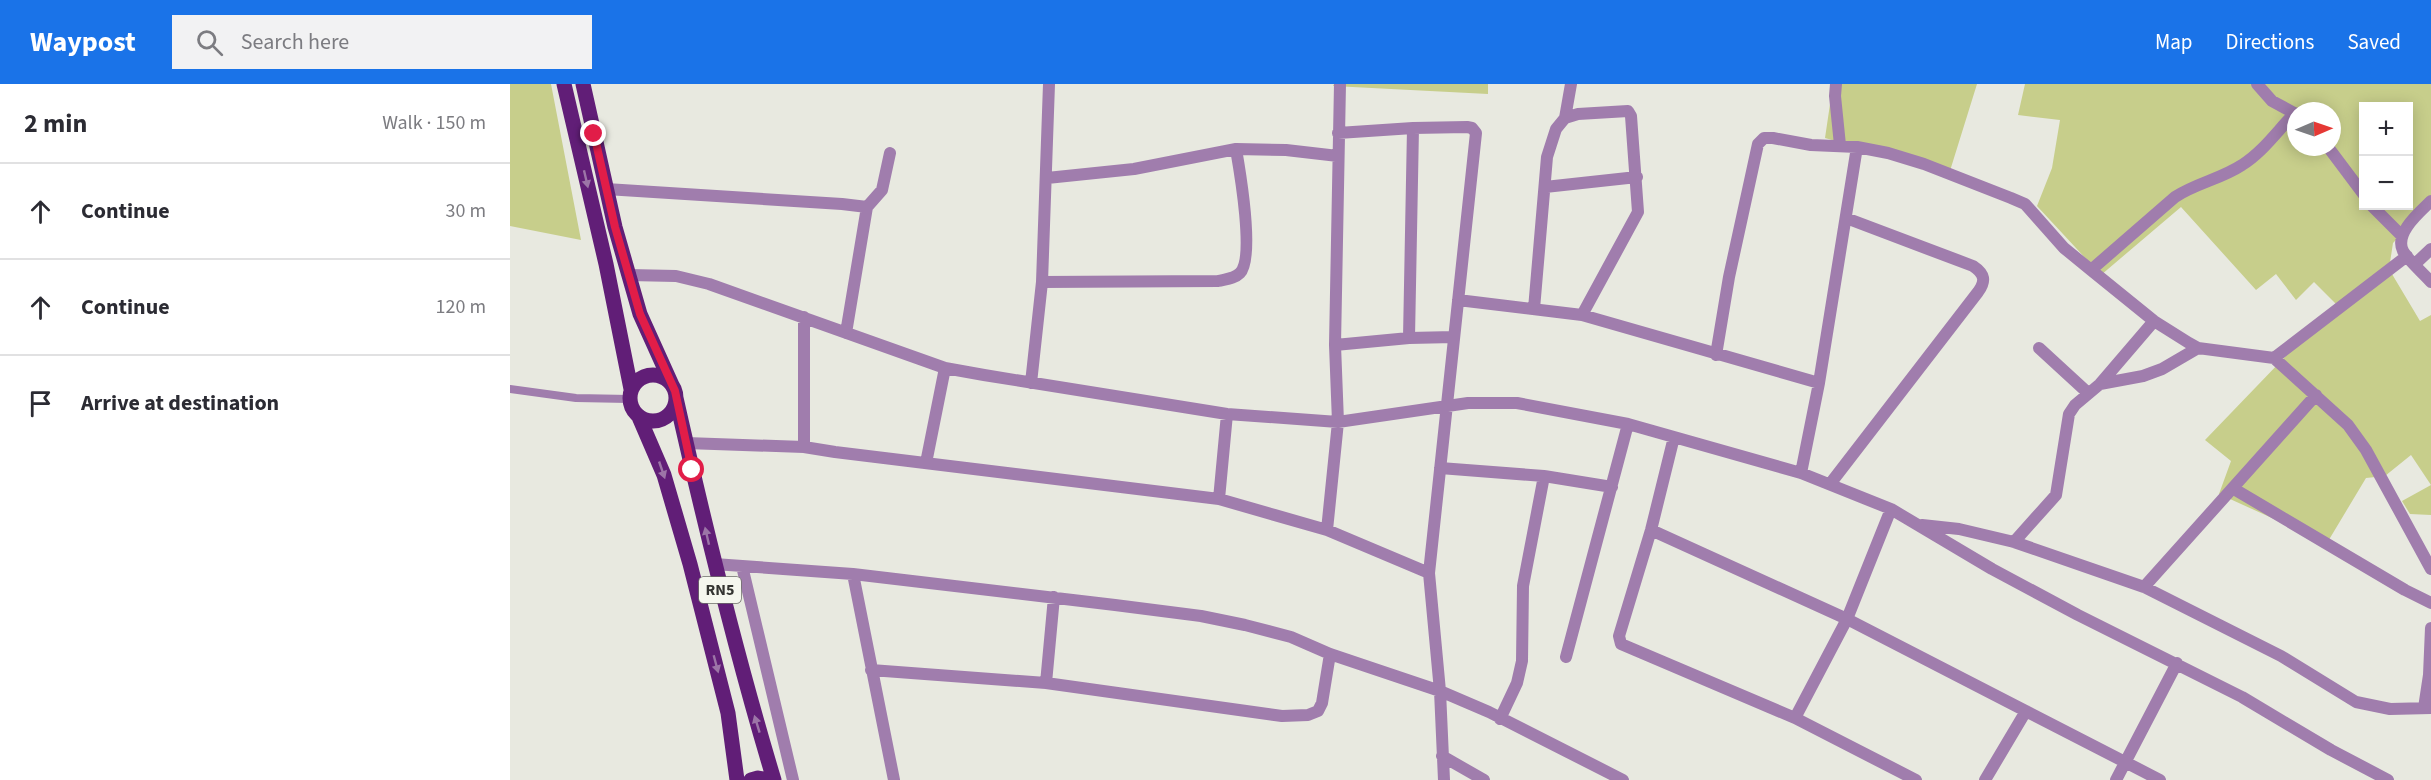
<!DOCTYPE html>
<meta charset="utf-8">
<style>
body{margin:0;font-family:"Source Sans 3",sans-serif;background:#f2f2f3;color:#2b2b33}
.controls{position:absolute;right:18px;top:18px;display:grid;overflow:hidden;border-radius:0px;box-shadow:0 3px 15px #0003}
.controls button{width:54px;height:54px;display:grid;place-items:center;padding:0;border:0;border-bottom:2px solid #e1e1e2;background:#fff;color:#2b2b33;font:30px sans-serif}
.compass{position:absolute;left:1777px;top:18px;width:54px;height:54px;border-radius:50%;background:#fff;box-shadow:0 3px 15px #0003;rotate:88deg}
.stop{position:absolute;width:18px;height:18px;margin:-14px;border:4px solid #e11d48;border-radius:50%;background:#fff}
.stop.end{background:#e11d48;border-color:#fff;box-shadow:0 2px 6px #0008}
.list{margin:0;padding:0;list-style:none}
h2{display:flex;justify-content:space-between;align-items:center;height:78px;margin:0;padding:0 24px;font-size:26px}
h2 small{font-size:20px;font-weight:400;color:#7c7c81}
.list li{display:grid;grid-template-columns:39px 1fr auto;gap:18px;align-items:center;box-sizing:border-box;height:96px;padding:0 24px;border-top:2px solid #e1e1e2}
.list b{display:block;font-size:22px;white-space:nowrap}
.list em{font-size:20px;font-style:normal;color:#7c7c81}
.icon{flex:none;width:33px;height:33px;fill:none;stroke:currentColor;stroke-width:2;stroke-linecap:round;stroke-linejoin:round}
.map{position:relative;flex:none;width:1921px;height:696px;overflow:hidden}
header{display:flex;align-items:center;gap:36px;box-sizing:border-box;height:84px;padding:0 30px;background:#1a73e8;color:#fff}
header strong{font-size:28px}
nav{display:flex;gap:33px;margin-inline-start:auto;font-size:21px}
.search{width:420px;height:54px;background:#f2f2f3;display:flex;align-items:center;gap:15px;box-sizing:border-box;padding:0 21px;border-radius:0px;color:#7c7c81;font-size:22px}
main{display:flex}
aside{flex:1;background:#fff}
.map>svg:first-child{display:block}
</style>
<header>
<strong>Waypost</strong>
<div class="search"><svg class="icon" aria-label="search" viewBox="0 0 24 24"><circle cx="10" cy="10" r="6"/><path d="M15 15l6 6"/></svg>Search here</div>
<nav><a>Map</a><a>Directions</a><a>Saved</a></nav>
</header>
<main>
<aside>
<h2>2 min<small>Walk · 150 m</small></h2>
<ul class="list">
<li><svg class="icon" aria-label="ahead" viewBox="0 0 24 24"><path d="M12 20V5M6 11l6-6 6 6"/></svg><div><b>Continue</b></div><em>30 m</em></li>
<li><svg class="icon" aria-label="ahead" viewBox="0 0 24 24"><path d="M12 20V5M6 11l6-6 6 6"/></svg><div><b>Continue</b></div><em>120 m</em></li>
<li><svg class="icon" aria-label="arrive" viewBox="0 0 24 24"><path d="M6 21V4h12l-3 4 3 4H6"/></svg><div><b>Arrive at destination</b></div></li>
</ul>
</aside>
<div class="map">
<svg width="1921" height="696" viewBox="0 0 1921 696">
<rect width="100%" height="100%" fill="#e8e9e0"/>
<path fill="#c7ce8b" fill-rule="evenodd" d="M0,0h41l30,156 -71,-14z
M824,0h154v10l-155,-8z
M1323,0h144l-28,90 -124,-36z
M1515,0h406v120l-38,39 -4,26 31,52 11,-6v170l-20,-30 -26,21 -19,2 -39,65 -108,-49 12,-33 -26,-21 131,-136 -22,-22 -18,18 -20,-26 -20,16 -75,-83 -80,68 -64,-69 15,-38 8,-48 -42,-5zM1854,22h44v100h-44zM1786,27h36v36h-36z
M1921,401v30l-21,-1 -8,-13z"/>
<g fill="none" stroke-linecap="round" stroke-linejoin="round">
<path stroke="#a07dad" stroke-width="8" d="M0,305l66,9 53,1"/>
<path stroke="#a07dad" stroke-width="12" d="M1326,0l-1,12 5,49
M1747,0l15,17 24,13
M1055,34l6,-34
M828,49l75,-5 54,-1 5,1 4,5 -47,440 11,118 4,89
M1818,63l36,48
M537,94l87,-9 102,-20 50,1 52,6
M1035,103l92,-10
M96,105l236,15 25,3 -21,126
M1921,117c-11,11 -37,32 -28,50 4,8 21,23 28,31
M1862,122l29,29
M357,123l15,-17 8,-37
M1906,179l15,-14
M1581,186l84,-73c21,-14 46,-18 67,-32 21,-13 36,-35 53,-52
M119,191l47,1 33,8 236,84 39,7 243,39 111,8 130,-19h49l111,21 173,49 90,36 101,60 86,46 164,82 89,53 57,30
M532,198l176,-1c8,-2 16,-2 22,-8 15,-15 0,-101 -4,-124
M948,216l124,15 237,68
M1024,225l13,-152 9,-28 9,-11 13,-4 50,-3 3,5 7,96 -56,103
M294,233v130
M899,254l4,-210
M825,261l74,-7 45,-1
M1529,264l49,45
M1206,271l13,-78 29,-133 6,-6h9l38,7 46,2 31,6 36,11 87,34 14,6 39,44 27,22 63,51 35,22 9,5 76,10 74,67 18,25 65,119
M1764,274l133,-102
M521,299l11,-101 7,-198
M1590,300l43,-8 19,-7 36,-21
M1164,353l-23,93 -32,106 2,8 174,74 121,62
M176,359l118,4 31,5 384,47 108,31 102,43
M416,379l19,-95
M930,384l104,8 68,11
M1291,389l18,-90 38,-236
M1320,400l148,-192c8,-11 7,-18 -5,-26l-127,-48
M1724,405l171,101 26,13
M709,415l8,-85
M1412,441l37,4 55,13 130,45 137,69 75,46 34,7 41,-1
M817,446l11,-108 -3,-77 5,-261
M1141,446l196,89 313,161
M1504,458l42,-47 13,-81 6,-9 25,-21 54,-63
M204,480l139,10 262,31 86,11 44,9 46,12 39,17 110,37 49,21 134,68
M232,482l51,214
M343,490l41,206
M1634,503l172,-192
M1056,573l62,-233
M361,586l175,13 236,33 26,-1 10,-4 4,-8 8,-49
M536,599l8,-86
M1914,624l5,-33 2,-47
M1285,634l52,-99 44,-110
M990,635l17,-36 5,-22 1,-75 21,-110
M932,672l42,24
M1475,696l41,-69
M1606,696l61,-117"/>
<path stroke="#611e77" stroke-width="15" d="M54,0l42,180 25,125
M73,0l32,143 25,87 32,71
M120 314a23 23 0 1 1 46 0a23 23 0 1 1-46 0Z
M166,314c29,129 60,256 98,382
M129,333l25,58 26,89 38,149 9,67
M241,696l7,-2 10,2"/>
</g>
<defs><path id="oneway-solid" d="M-6-.8H1V-3.2L6.5 0L1 3.2V.8H-6Z" transform="scale(1.5)"/></defs>
<g fill="#9c75a7">
<use href="#oneway-solid" transform="translate(76 95) rotate(77)"/>
<use href="#oneway-solid" transform="translate(152 386) rotate(71)"/>
<use href="#oneway-solid" transform="translate(197 452) rotate(-103)"/>
<use href="#oneway-solid" transform="translate(206 580) rotate(75)"/>
<use href="#oneway-solid" transform="translate(247 640) rotate(-107)"/>
</g>
<g fill="none" stroke-linecap="round" stroke-linejoin="round">
<path stroke="#e11d48" stroke-width="8" d="M84,50l21,93 25,87 35,77 17,79"/>
</g>
<g text-anchor="middle" dominant-baseline="central" stroke-width="4.5" stroke-linejoin="round" paint-order="stroke">
<rect fill="#f5f7ee" stroke="#6e6f6a" stroke-width="1.5" x="189" y="493" width="42" height="26" rx="4.5"/>
<g font-size="16" font-weight="bold" fill="#343531">
<text x="210" y="506">RN5</text>
</g>
</g>
</svg>
<div class="controls">
<button>+</button>
<button>−</button>
</div>
<svg class="compass" viewBox="-18 -18 36 36"><path d="M0-13l5 13h-10z" fill="#e53935"/><path d="M0 13l5-13h-10z" fill="#7c7c81"/></svg>
<div class="stop" style="left:182px;top:386px"></div>
<div class="stop end" style="left:84px;top:50px"></div>
</div>
</main>
